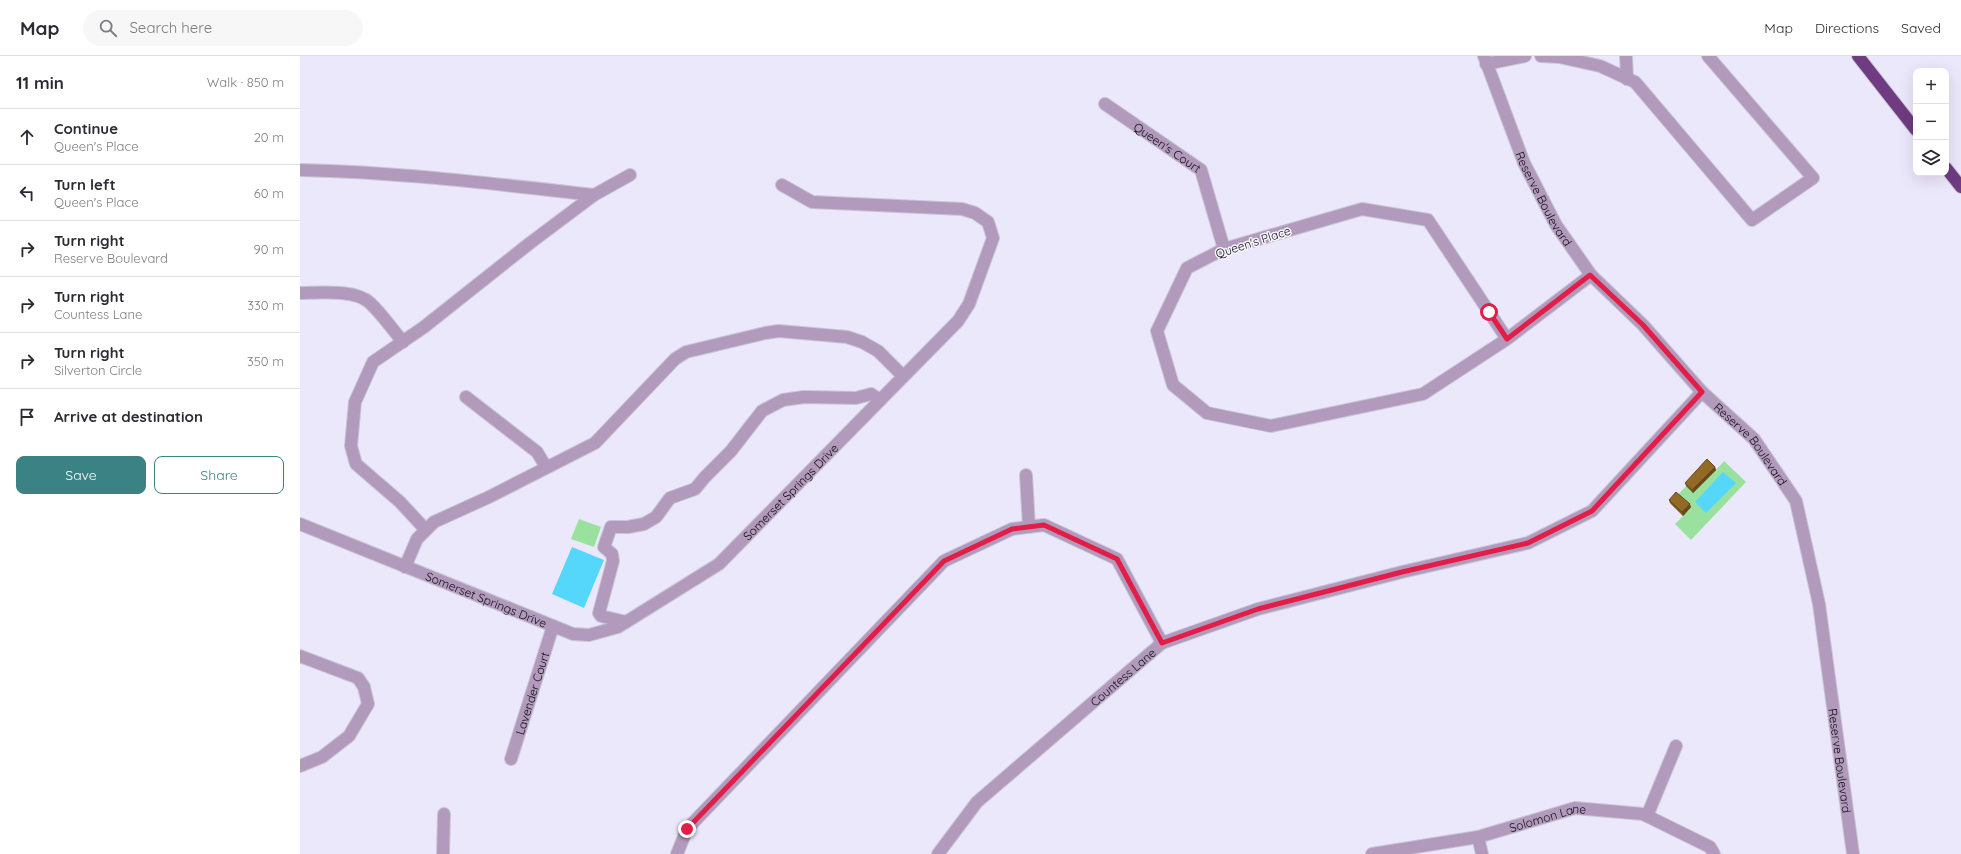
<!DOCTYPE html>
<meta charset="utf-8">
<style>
body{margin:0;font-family:Quicksand,sans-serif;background:#f7f7f7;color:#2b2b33}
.controls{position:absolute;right:12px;top:12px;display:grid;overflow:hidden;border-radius:8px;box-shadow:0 4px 16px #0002}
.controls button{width:36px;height:36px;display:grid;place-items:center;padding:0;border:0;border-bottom:1px solid #e1e1e2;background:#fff;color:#2b2b33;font:20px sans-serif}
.stop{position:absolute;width:12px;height:12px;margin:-9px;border:3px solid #e11d48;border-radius:50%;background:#fff}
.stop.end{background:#e11d48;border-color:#fff;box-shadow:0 1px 4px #0008}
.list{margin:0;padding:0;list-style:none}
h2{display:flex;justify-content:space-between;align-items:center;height:52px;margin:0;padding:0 16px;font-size:17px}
h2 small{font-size:13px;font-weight:400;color:#7c7c81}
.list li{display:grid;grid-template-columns:26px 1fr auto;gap:12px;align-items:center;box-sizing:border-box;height:56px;padding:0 16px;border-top:1px solid #e1e1e2}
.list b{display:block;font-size:15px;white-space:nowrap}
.list p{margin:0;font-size:13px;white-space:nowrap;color:#7c7c81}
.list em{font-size:13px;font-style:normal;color:#7c7c81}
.actions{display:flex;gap:8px;padding:12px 16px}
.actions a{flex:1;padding:9px 0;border:1px solid #3a8283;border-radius:8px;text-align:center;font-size:14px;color:#3a8283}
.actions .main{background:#3a8283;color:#fff}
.icon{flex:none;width:22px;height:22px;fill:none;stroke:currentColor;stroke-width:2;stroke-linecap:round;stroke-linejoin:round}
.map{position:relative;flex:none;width:1661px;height:798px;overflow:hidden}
header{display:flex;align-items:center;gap:24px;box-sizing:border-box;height:56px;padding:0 20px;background:#fff;border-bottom:1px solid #e1e1e2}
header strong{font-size:19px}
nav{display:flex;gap:22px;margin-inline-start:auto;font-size:14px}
.search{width:280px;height:36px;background:#f7f7f7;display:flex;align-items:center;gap:10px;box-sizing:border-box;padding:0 14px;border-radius:22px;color:#7c7c81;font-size:15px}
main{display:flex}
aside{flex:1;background:#fff}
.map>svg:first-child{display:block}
</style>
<header>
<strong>Map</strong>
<div class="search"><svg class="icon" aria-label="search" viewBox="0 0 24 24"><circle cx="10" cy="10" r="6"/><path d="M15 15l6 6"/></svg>Search here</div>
<nav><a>Map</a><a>Directions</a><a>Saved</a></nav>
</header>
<main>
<aside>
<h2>11 min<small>Walk · 850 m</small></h2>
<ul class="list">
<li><svg class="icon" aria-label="ahead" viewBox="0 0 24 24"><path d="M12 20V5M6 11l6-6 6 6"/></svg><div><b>Continue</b><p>Queen's Place</p></div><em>20 m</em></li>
<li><svg class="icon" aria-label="left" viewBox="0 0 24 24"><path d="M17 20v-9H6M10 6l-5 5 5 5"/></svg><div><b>Turn left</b><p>Queen's Place</p></div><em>60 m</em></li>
<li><svg class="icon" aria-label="right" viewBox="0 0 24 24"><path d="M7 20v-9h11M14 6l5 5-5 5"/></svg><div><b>Turn right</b><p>Reserve Boulevard</p></div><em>90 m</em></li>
<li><svg class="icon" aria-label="right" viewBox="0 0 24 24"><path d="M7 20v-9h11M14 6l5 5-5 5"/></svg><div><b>Turn right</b><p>Countess Lane</p></div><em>330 m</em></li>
<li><svg class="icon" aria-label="right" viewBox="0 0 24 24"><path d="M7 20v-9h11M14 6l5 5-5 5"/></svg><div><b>Turn right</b><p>Silverton Circle</p></div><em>350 m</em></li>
<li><svg class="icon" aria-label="arrive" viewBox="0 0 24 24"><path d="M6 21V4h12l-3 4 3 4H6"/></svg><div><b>Arrive at destination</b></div></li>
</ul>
<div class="actions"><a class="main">Save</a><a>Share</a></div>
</aside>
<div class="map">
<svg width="1661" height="798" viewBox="0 0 1661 798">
<rect width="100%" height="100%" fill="#ece8fb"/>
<path fill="#9ae1a0" d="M1424,405l22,21 -55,58 -16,-16 8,-8 -13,-13 38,-40 8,7z
M279,463l22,8 -7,20 -23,-8z"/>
<path fill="#54d7fb" d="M1423,416l13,11 -30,30 -11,-11z
M272,491l32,13 -20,48 -32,-14z"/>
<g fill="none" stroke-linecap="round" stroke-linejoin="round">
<defs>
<g id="minor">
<path id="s1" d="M1184,0l40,107 32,62 35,50 52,50 59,67 52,47 42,62 23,103 34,250"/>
<path d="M1241,0l18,1 41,9 35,16 117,138 61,-42 -105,-122"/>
<path d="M1326,0l1,23"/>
<path d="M1186,8l39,-8"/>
<path id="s2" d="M805,48l96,66 23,79"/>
<path d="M0,114c98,2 196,14 294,25"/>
<path d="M0,237c19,0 56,-4 70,10 12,11 22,26 33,39"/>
<path d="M1207,283l-79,-119 -66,-11 -138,40 -37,19 -30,63 16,54 34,28 64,13 152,-32 84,-55 84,-64"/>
<path d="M166,341l71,55 9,15"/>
<path d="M726,419l3,52"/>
<path id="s3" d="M0,468l273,110 16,1 29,-8 101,-63 239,-243 11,-17 24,-66 -5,-16 -13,-9 -13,-4 -150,-7 -30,-17"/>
<path d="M125,473l-25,-27 -44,-38 -5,-18 4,-44 18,-40 51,-35 106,-84 64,-48 36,-20"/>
<path d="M105,511l12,-28 17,-17 55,-25 106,-54 80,-84 11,-7 79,-19 14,-2 68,6 15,5 16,9 25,25"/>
<path d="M326,566l-25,-6 -2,-3 14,-52 -1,-7 -8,-7 7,-20h17l16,-3 12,-7 14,-19 25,-9 10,-12 26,-26 31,-40 21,-11 21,-3 52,1 15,-4 9,6"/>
<path d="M0,600l58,22 6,9 4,17 -19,32 -27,21 -22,9"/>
<path id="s4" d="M211,703l42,-133"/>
<path d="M1347,760l29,-70"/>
<path d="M1178,781l4,17"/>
<path d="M143,798l1,-40"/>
<path d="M377,798l10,-25 257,-268 68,-32 32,-4 73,34 45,84"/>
<path id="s5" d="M638,798l39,-52 185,-159 96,-34 144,-37 126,-29 64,-32 110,-119"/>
<path id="s6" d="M1072,798l106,-17 97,-29 68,6 67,33 4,7"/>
</g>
<path id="highway" d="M1558,0l58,74
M1646,112l15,19"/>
</defs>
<use href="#minor" stroke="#c8c5d6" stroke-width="14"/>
<use href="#highway" stroke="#c8c5d6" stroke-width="14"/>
<use href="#minor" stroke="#b29abc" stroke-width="12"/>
<use href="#highway" stroke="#6f3b81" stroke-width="12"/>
</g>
<path fill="#7e5a21" d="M1415,411l1,3 -23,23 -7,-7 -1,-3z
M1369,444l22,7 -8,9 -13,-13z"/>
<path fill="#674a1b" d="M1415,411l1,3 -23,23 -1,-3z
M1390,448l1,3 -8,9 -1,-4z"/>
<path fill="#936926" stroke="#674a1b" d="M1407,403l8,8 -23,23 -7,-7z
M1376,436l14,12 -8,8 -13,-12z"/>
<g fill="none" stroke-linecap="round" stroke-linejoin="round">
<path stroke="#e11d48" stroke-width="5" d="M387,773l257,-268 68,-32 32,-4 73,34 45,84 96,-34 144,-37 126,-29 64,-32 110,-119 -59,-67 -53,-50 -83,64 -18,-27"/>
</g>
<g text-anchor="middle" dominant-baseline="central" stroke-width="3" stroke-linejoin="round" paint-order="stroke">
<g font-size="12" fill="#0e0c16" stroke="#f8f7fe">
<text stroke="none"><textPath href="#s2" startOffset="76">Queen's Court</textPath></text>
<text stroke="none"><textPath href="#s1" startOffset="155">Reserve Boulevard</textPath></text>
<text transform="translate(953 186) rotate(-18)">Queen's Place</text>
<text stroke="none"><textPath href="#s1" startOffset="478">Reserve Boulevard</textPath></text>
<text stroke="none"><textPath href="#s3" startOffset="561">Somerset Springs Drive</textPath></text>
<text stroke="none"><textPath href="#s3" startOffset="201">Somerset Springs Drive</textPath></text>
<text stroke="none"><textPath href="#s5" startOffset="257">Countess Lane</textPath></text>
<text stroke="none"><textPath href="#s4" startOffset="69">Lavender Court</textPath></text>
<text stroke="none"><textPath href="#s1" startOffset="815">Reserve Boulevard</textPath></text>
<text stroke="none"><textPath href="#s6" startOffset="180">Solomon Lane</textPath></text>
</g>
</g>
</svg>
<div class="controls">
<button>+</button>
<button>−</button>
<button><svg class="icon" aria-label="layers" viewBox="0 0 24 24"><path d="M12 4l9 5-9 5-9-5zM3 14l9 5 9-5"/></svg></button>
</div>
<div class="stop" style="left:1189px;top:256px"></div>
<div class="stop end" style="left:387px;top:773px"></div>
</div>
</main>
